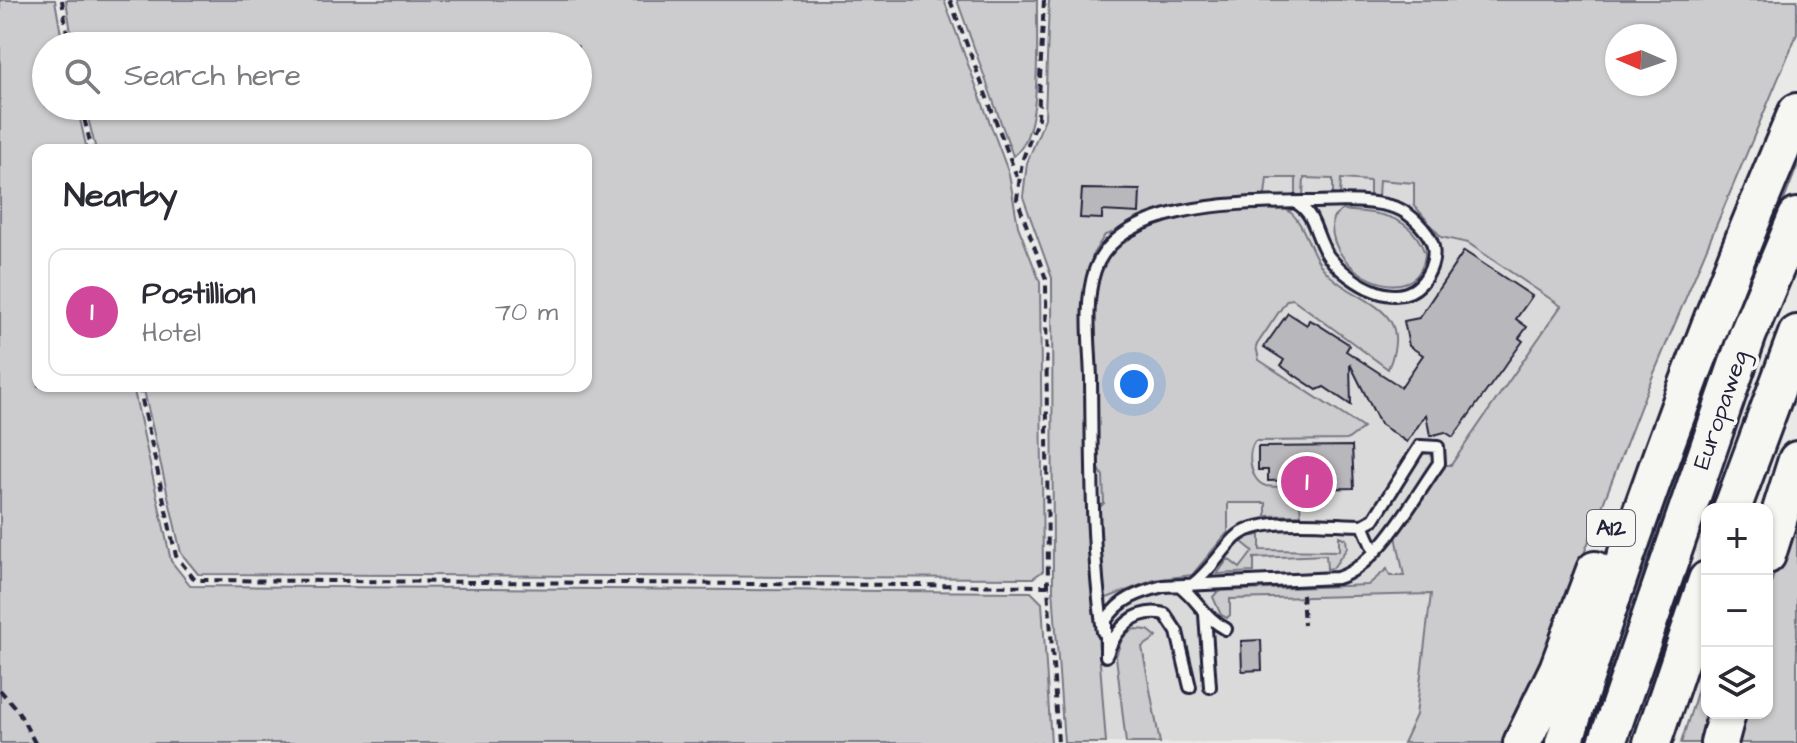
<!DOCTYPE html>
<meta charset="utf-8">
<style>
body{margin:0;font-family:"Architects Daughter",sans-serif;background:#f2f2f3;color:#2b2b33}
.controls{position:absolute;right:24px;bottom:24px;display:grid;overflow:hidden;border-radius:16px;box-shadow:0 2px 6px #0004}
.controls button{width:72px;height:72px;display:grid;place-items:center;padding:0;border:0;border-bottom:2px solid #e1e1e2;background:#fff;color:#2b2b33;font:40px sans-serif}
.compass{position:absolute;left:1605px;top:24px;width:72px;height:72px;border-radius:50%;background:#fff;box-shadow:0 2px 6px #0004;rotate:272deg}
.you{position:absolute;left:1134px;top:384px;width:28px;height:28px;margin:-20px;border:6px solid #fff;border-radius:50%;background:#1a73e8;box-shadow:0 0 0 12px #1a73e833}
.badge{display:grid;place-items:center;width:52px;height:52px;border-radius:50%;background:#c8321e;color:#fff;font-size:26px;font-weight:700}
.pin{position:absolute;translate:-50% -50%;border:4px solid #fff;box-shadow:0 2px 8px #0006}
.list{margin:0;padding:0;list-style:none}
h2{display:flex;justify-content:space-between;align-items:center;height:104px;margin:0;padding:0 32px;font-size:34px}
h2 small{font-size:26px;font-weight:400;color:#7c7c81}
.list li{display:grid;grid-template-columns:52px 1fr auto;gap:24px;align-items:center;box-sizing:border-box;height:128px;margin:0 16px 16px;padding:0 16px;border:2px solid #e1e1e2;border-radius:16px}
.list b{display:block;font-size:30px;white-space:nowrap}
.list p{margin:0;font-size:26px;white-space:nowrap;color:#7c7c81}
.list em{font-size:26px;font-style:normal;color:#7c7c81}
.icon{flex:none;width:44px;height:44px;fill:none;stroke:currentColor;stroke-width:2;stroke-linecap:round;stroke-linejoin:round}
.map{position:relative;flex:none;width:1797px;height:743px;overflow:hidden}
.search{position:absolute;background:#fff;box-shadow:0 2px 6px #0004;left:32px;top:32px;width:560px;height:88px;display:flex;align-items:center;gap:20px;box-sizing:border-box;padding:0 28px;border-radius:44px;color:#7c7c81;font-size:30px}
.panel{position:absolute;background:#fff;box-shadow:0 2px 6px #0004;left:32px;top:144px;width:560px;height:248px;border-radius:16px}
.map>svg:first-child{display:block}
</style>
<div class="map">
<svg width="1797" height="743" viewBox="0 0 1797 743">
<rect width="100%" height="100%" fill="#e9e9e7"/>
<filter id="ink" filterUnits="userSpaceOnUse"><feTurbulence type="fractalNoise" baseFrequency=".0125" numOctaves="2"/><feDisplacementMap in="SourceGraphic" scale="16" xChannelSelector="R" yChannelSelector="G"/><feConvolveMatrix kernelMatrix="1 2 1 2 8 2 1 2 1" color-interpolation-filters="sRGB"/></filter>
<g filter="url(#ink)">
<path fill="#dadada" d="M1072,169l393,8 144,125 -189,441h-321z"/>
<path fill="#ccccce" stroke="#777784" stroke-width="2" fill-rule="evenodd" d="M0,0h55l8,46h-17v60h31l10,44h-49v236h95l38,175 20,25 840,6 11,11 9,140h-1051z
M66,0h878l65,174 9,52 22,56 3,289 -10,7 -835,-4 -17,-21 -38,-167h443v-236h-490l-11,-44h493v-60h-505z
M957,0h80c-1,35 7,137 -24,156z
M1049,0h748v34l-151,358 -117,305 -21,46h-105l13,-28 15,-121 -201,5v16l-3,3 -6,-3 -8,-18 5,-6 150,-6 19,-16 3,7h14l-8,-40 49,-71h6l110,-159 -93,-63 -27,-6 -27,-32v-22l-35,-3 -1,17h-8v-16l-29,-2 -1,16h-7v-16l-29,-1 -1,17h-7v-17h-29l-2,17c-38,4 -77,8 -113,20 -17,6 -30,16 -47,20l-12,19 -5,25 1,237 17,227h-42l-11,-154 -1,-311 -29,-81 4,-34 18,-45zM1617,36h48v48h-48z
M1797,144v23l-122,311 -88,265h-10l35,-110z
M1286,209c19,12 22,40 36,58 30,38 95,35 66,102l-95,-70 -6,1 -31,46 3,14 104,68 -16,12 -92,1c-9,12 -5,40 11,45 9,2 23,0 32,0l3,29 -35,1v-13h-38v29l-36,43 -38,5 -47,18 -5,-8 -5,-80 7,-7 -1,-27 -6,-11c-1,-46 -13,-172 11,-207 18,-26 57,-38 86,-43 30,-5 62,-10 92,-6z
M1342,210c36,3 70,4 83,44 -6,62 -103,19 -92,-36z
M1797,497v246h-65l7,-30h28v-116z
M1260,535v15l79,1v-15l7,3 1,9 -14,20 -6,1 -1,-14 -72,3v14l-37,2 11,-15 12,9 13,-17 -11,-9 6,-5z
M1135,629l13,1 9,7 -15,10 18,96h-34l-10,-87 7,-20z
M1707,661v52h9l-7,30h-28z"/>
<path fill="#b8b8bc" stroke="#22223b" stroke-width="2" d="M1082,189l58,1 -1,23 -37,-2v8l-22,-1z
M1464,251l68,45 -16,23 11,8 -8,11 4,3 -70,96 -8,-5 -15,4 -4,-22 -19,28 -27,-18 -30,-60 1,41 -27,-18 -7,3 -33,-22 -3,-3 3,-5 -20,-13 24,-34 19,12 2,-5 5,2 33,21 2,3 -3,5 55,36 22,-32 -14,-9 -5,-25 15,-3z
M1352,446l2,42 -53,1v-9l-33,1v-11h-10v-23z
M1261,640l1,30 -20,1 -1,-30z"/>
<g fill="none" stroke-linecap="round" stroke-linejoin="round">
<defs>
<path id="lane" d="M1363,525l11,26
M1180,586c17,13 26,33 46,43
M1205,614l5,73
M1103,632c-12,-84 -11,-169 -12,-253 -1,-34 -7,-77 4,-109 24,-69 149,-67 208,-68 30,0 67,-4 96,7 13,6 28,21 33,34 4,11 0,25 -6,34 -25,39 -76,6 -97,-20 -14,-18 -12,-43 -34,-55
M1107,654c9,-26 29,-47 58,-40l12,18 13,55
M1106,656v-36c15,-22 32,-27 57,-34l174,-8c41,-12 77,-80 102,-115l-1,-16 -18,-1 -46,73 -11,6c-33,0 -104,-10 -128,13 -15,15 -25,33 -42,46"/>
<path id="highway" d="M1732,509l65,-175
M1767,555l30,-95
M1522,743l36,-74 37,-99
M1564,743c68,-214 144,-424 233,-631
M1607,743l141,-409 49,-117
M1652,743l55,-163
M1719,743l8,-30"/>
</defs>
<use href="#lane" stroke="#22223b" stroke-width="16"/>
<use href="#highway" stroke="#22223b" stroke-width="42"/>
<path stroke="#22223b" stroke-width="4" stroke-dasharray="8 6" stroke-linecap="butt" d="M62,0l7,46
M950,0l67,177
M1044,0l-6,118 -16,43 -5,38 29,80 2,307 10,157
M81,106l11,44
M139,386l37,170 19,24 853,6
M1302,594l2,31
M0,690l18,21 17,32"/>
<use href="#lane" stroke="#f6f6f2" stroke-width="10"/>
<use href="#highway" stroke="#f6f6f2" stroke-width="36"/>
</g>
</g>
<g text-anchor="middle" dominant-baseline="central" stroke-width="7" stroke-linejoin="round" paint-order="stroke">
<rect fill="#f6f6f2" stroke="#626272" stroke-width="2" x="1587" y="510" width="48" height="36" rx="6"/>
<g font-size="22" font-weight="bold" fill="#22223b">
<text x="1611" y="528">A12</text>
</g>
<g font-size="24" fill="#22223b" stroke="#f6f6f2">
<text transform="translate(1721 410) rotate(-71)">Europaweg</text>
</g>
</g>
</svg>
<div class="controls">
<button>+</button>
<button>−</button>
<button><svg class="icon" aria-label="layers" viewBox="0 0 24 24"><path d="M12 4l9 5-9 5-9-5zM3 14l9 5 9-5"/></svg></button>
</div>
<svg class="compass" viewBox="-18 -18 36 36"><path d="M0-13l5 13h-10z" fill="#e53935"/><path d="M0 13l5-13h-10z" fill="#7c7c81"/></svg>
<div class="you"></div>
<div class="pin badge" style="left:1307px;top:482px;background:#d1479c">1</div>
<div class="search"><svg class="icon" aria-label="search" viewBox="0 0 24 24"><circle cx="10" cy="10" r="6"/><path d="M15 15l6 6"/></svg>Search here</div>
<section class="panel">
<h2>Nearby<small></small></h2>
<ul class="list">
<li><span class="badge" style="background:#d1479c">1</span><div><b>Postillion</b><p>Hotel</p></div><em>70 m</em></li>
</ul>
</section>
</div>
